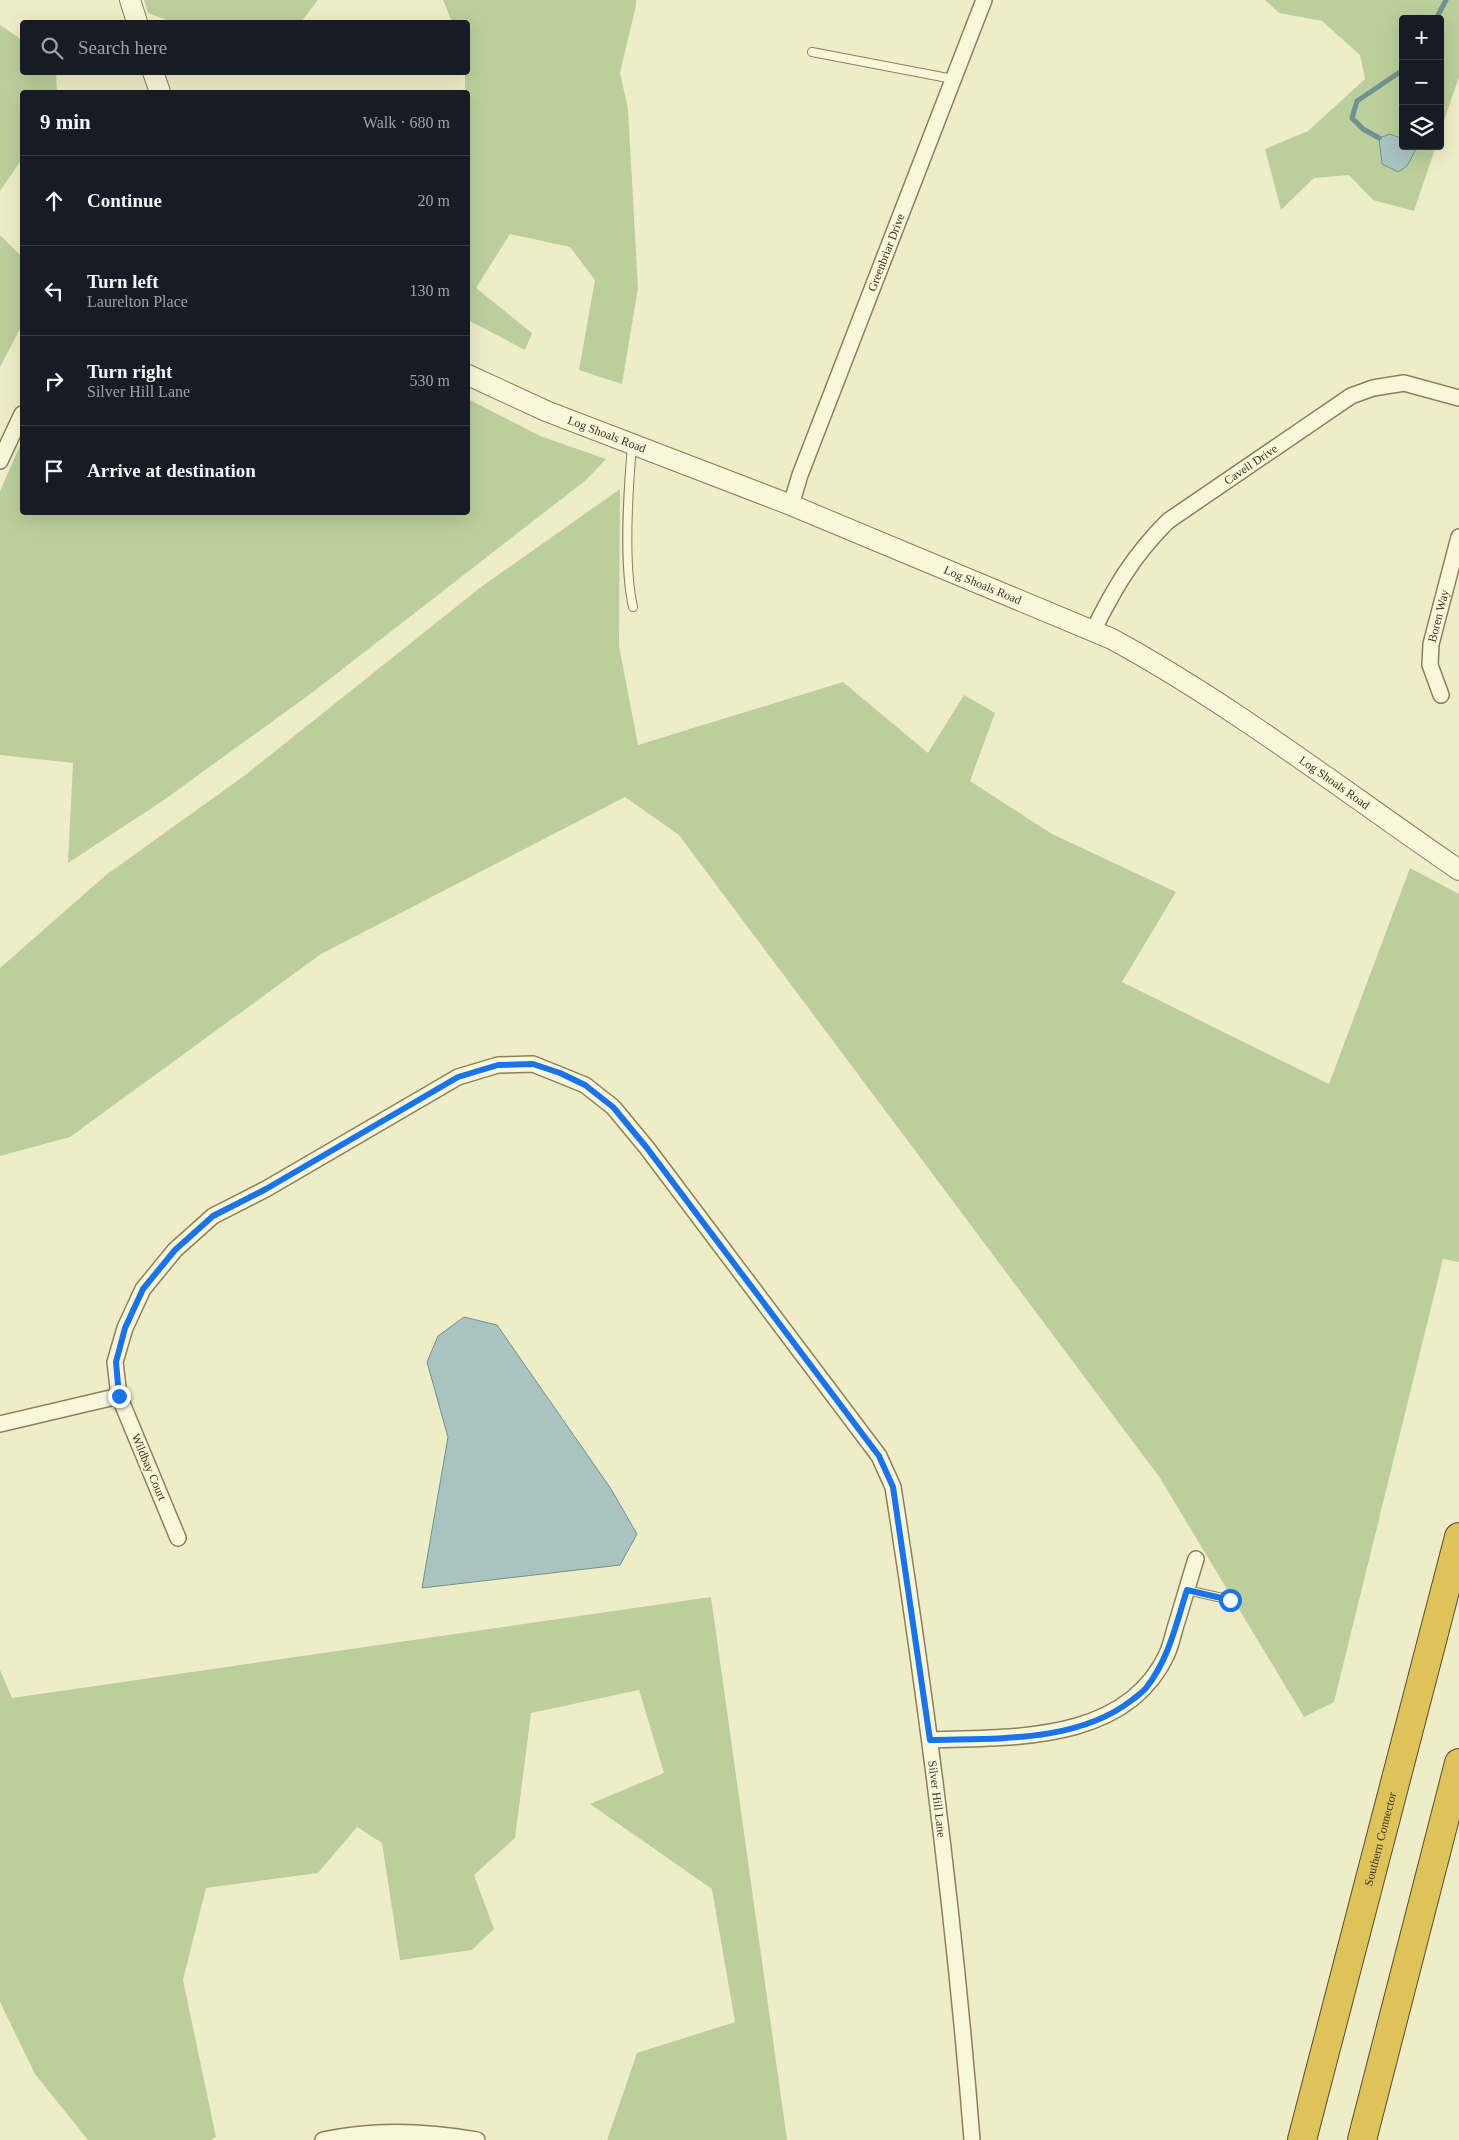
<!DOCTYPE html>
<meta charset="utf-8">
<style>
body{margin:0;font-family:Georgia,serif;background:#20242c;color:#f1f3f6}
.controls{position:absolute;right:15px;top:15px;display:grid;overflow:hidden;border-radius:5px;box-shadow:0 5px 20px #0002}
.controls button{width:45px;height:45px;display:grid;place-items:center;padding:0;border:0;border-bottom:1px solid #363941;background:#171b24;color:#f1f3f6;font:25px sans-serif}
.stop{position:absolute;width:15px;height:15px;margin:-11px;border:4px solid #1a73e8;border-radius:50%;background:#fff}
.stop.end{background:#1a73e8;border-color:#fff;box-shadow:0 1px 5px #0008}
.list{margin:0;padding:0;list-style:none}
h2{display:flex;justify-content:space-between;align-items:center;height:65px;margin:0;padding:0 20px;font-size:21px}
h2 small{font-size:16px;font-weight:400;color:#9ea1a6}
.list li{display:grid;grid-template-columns:32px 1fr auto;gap:15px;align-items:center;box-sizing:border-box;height:90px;padding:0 20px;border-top:1px solid #363941}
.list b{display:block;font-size:19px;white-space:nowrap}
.list p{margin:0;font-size:16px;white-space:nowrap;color:#9ea1a6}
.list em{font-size:16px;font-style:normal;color:#9ea1a6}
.icon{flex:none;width:28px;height:28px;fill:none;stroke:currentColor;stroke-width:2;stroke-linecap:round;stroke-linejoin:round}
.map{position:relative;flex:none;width:1459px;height:2140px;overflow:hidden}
.search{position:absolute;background:#171b24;box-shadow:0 5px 20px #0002;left:20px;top:20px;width:450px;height:55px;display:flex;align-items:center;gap:12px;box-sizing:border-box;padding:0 18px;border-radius:5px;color:#9ea1a6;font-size:19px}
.panel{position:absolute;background:#171b24;box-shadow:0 5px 20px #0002;left:20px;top:90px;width:450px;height:425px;border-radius:5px}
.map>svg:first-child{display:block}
</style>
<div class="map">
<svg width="1459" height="2140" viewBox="0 0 1459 2140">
<rect width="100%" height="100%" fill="#efedc8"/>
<path fill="#bcce9b" d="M144,0h174l-17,22h-129l-24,-9z
M443,0h193v5l-16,68 8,36 10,179 -16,96 -43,-14 16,-90 -25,-33 -60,-13 -34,54 56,45 -7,17 -57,-30v-228h-3v-19l3,-1v-50h-16z
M1265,0h194v77l-19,55v-113h-37v127h33l-22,65 -41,-11 -24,-25 -35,3 -33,32 -16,-61 43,-18 57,-52 -5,-24 -38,-34 -43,-8z
M0,25l22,15v32l34,1 1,19h-35v67l-22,32z
M0,235l22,22v68l-22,42z
M468,399l72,37 66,23 -20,21 -273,212 -152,110 -93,61 5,-100 -73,-8v-264l22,-50v71h446z
M620,489l-1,157 19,99 205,-63 85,71 36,-58 31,18 -25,68 82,53 124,58 -54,90 207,102 81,-216 49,26v368l-16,-3 -109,443 -30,15 -144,-239 -481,-643 -54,-38 -304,157 -251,183 -70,19v-188l106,-93 138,-99 237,-189z
M711,1597l76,543h-180l30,-87 98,-31 -23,-133 -122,-85 74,-31 -25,-83 -108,23 -16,125 -41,37 20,54 -22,21 -72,10 -18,-117 -25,-16 -39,46 -112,15 -23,92 33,157 -5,3h-123l-53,-66 -35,-72v-332l12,28z"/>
<path fill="#a9c3c1" stroke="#6f9291" d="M1390,134l13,5v7h10l3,3 -9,17 -9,6 -16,-8 -3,-26z
M464,1317l33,8 114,164 26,45 -17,31 -198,23 26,-151 -21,-75 11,-26z"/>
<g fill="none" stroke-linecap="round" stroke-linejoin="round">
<path stroke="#6f9291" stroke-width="5" d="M1436,19l10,-19
M1379,138l-16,-9 -11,-11 5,-17 46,-31"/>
<defs>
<path id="service" d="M812,52l141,27
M632,446c-4,46 -9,116 1,161
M1187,1590l44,10"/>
<g id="minor">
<path d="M0,461l22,-47"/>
<path id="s1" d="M791,505l9,-30 184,-475"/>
<path id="s2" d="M1093,631c22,-44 40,-75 75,-110l183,-125 22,-8 31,-5 55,15"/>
<path id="s3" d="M1441,695l-11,-30 1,-21 28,-107"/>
<path d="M0,1424l119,-28"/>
<path id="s4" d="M178,1538l-59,-142 -4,-34 10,-34 18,-39 32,-39 38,-34 53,-27 192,-112 40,-12 35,-1 52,21 28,22 34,41 232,308 14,31c34,217 62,434 79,653"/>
<path d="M930,1740c83,-3 196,3 237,-86 4,-9 6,-19 9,-29 7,-22 13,-44 20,-66"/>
<path d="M323,2140c50,-11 104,-9 154,0"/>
</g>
<g id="tertiary">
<path d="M130,0l7,22"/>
<path d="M153,72l7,20"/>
<path id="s5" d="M468,375l78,36 245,94 321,134c121,66 233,153 347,231"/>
</g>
<g id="motorway">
<path id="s6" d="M1302,2140l157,-603"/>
<path d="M1362,2140l97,-377"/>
</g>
</defs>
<use href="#service" stroke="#8b805c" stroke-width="10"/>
<use href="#minor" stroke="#8b805c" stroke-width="18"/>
<use href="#tertiary" stroke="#8b805c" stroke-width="22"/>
<use href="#motorway" stroke="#594d30" stroke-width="30"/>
<use href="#service" stroke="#f9f7db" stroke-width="8"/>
<use href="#minor" stroke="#f9f7db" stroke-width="15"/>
<use href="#tertiary" stroke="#f9f7db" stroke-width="20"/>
<use href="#motorway" stroke="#ddc359" stroke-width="28"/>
</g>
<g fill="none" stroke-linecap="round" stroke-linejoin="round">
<path stroke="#1a73e8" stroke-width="6" d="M119,1396l-3,-34 9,-34 18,-39 32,-39 38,-34 53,-27 192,-112 40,-12 35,-1 27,9 25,12 28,22 34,41 232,308 14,31 37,253c66,-2 147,3 202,-40 5,-4 11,-8 14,-12 23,-29 30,-64 41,-98l43,10"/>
</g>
<g text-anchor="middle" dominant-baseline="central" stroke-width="4" stroke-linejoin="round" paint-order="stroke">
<g font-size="12" fill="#3b3420" stroke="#f6f5d7">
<text stroke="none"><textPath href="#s1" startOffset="270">Greenbriar Drive</textPath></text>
<text stroke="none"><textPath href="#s5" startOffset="151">Log Shoals Road</textPath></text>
<text stroke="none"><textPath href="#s2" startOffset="234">Cavell Drive</textPath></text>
<text stroke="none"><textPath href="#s5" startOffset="556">Log Shoals Road</textPath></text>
<text stroke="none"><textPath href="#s3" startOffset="82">Boren Way</textPath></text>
<text stroke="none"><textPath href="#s5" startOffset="961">Log Shoals Road</textPath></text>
<text transform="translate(149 1467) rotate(67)">Wildbay Court</text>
<text stroke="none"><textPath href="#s4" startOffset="1606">Silver Hill Lane</textPath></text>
<text stroke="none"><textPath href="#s6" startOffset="311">Southern Connector</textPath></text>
</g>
</g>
</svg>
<div class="controls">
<button>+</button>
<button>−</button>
<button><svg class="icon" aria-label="layers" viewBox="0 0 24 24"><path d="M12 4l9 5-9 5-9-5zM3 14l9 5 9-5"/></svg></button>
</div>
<div class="stop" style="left:1230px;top:1600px"></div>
<div class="stop end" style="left:119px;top:1396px"></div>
<div class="search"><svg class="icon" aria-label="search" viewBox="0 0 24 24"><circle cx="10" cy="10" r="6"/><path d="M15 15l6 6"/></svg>Search here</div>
<section class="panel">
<h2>9 min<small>Walk · 680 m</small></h2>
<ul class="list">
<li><svg class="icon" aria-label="ahead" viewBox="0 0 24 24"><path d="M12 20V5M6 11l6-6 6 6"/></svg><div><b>Continue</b></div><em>20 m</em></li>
<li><svg class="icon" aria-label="left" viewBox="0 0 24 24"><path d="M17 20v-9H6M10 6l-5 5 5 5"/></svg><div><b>Turn left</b><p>Laurelton Place</p></div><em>130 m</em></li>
<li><svg class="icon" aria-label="right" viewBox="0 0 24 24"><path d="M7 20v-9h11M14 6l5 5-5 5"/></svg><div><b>Turn right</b><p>Silver Hill Lane</p></div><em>530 m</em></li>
<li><svg class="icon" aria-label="arrive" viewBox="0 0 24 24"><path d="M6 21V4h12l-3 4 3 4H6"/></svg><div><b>Arrive at destination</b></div></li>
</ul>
</section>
</div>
